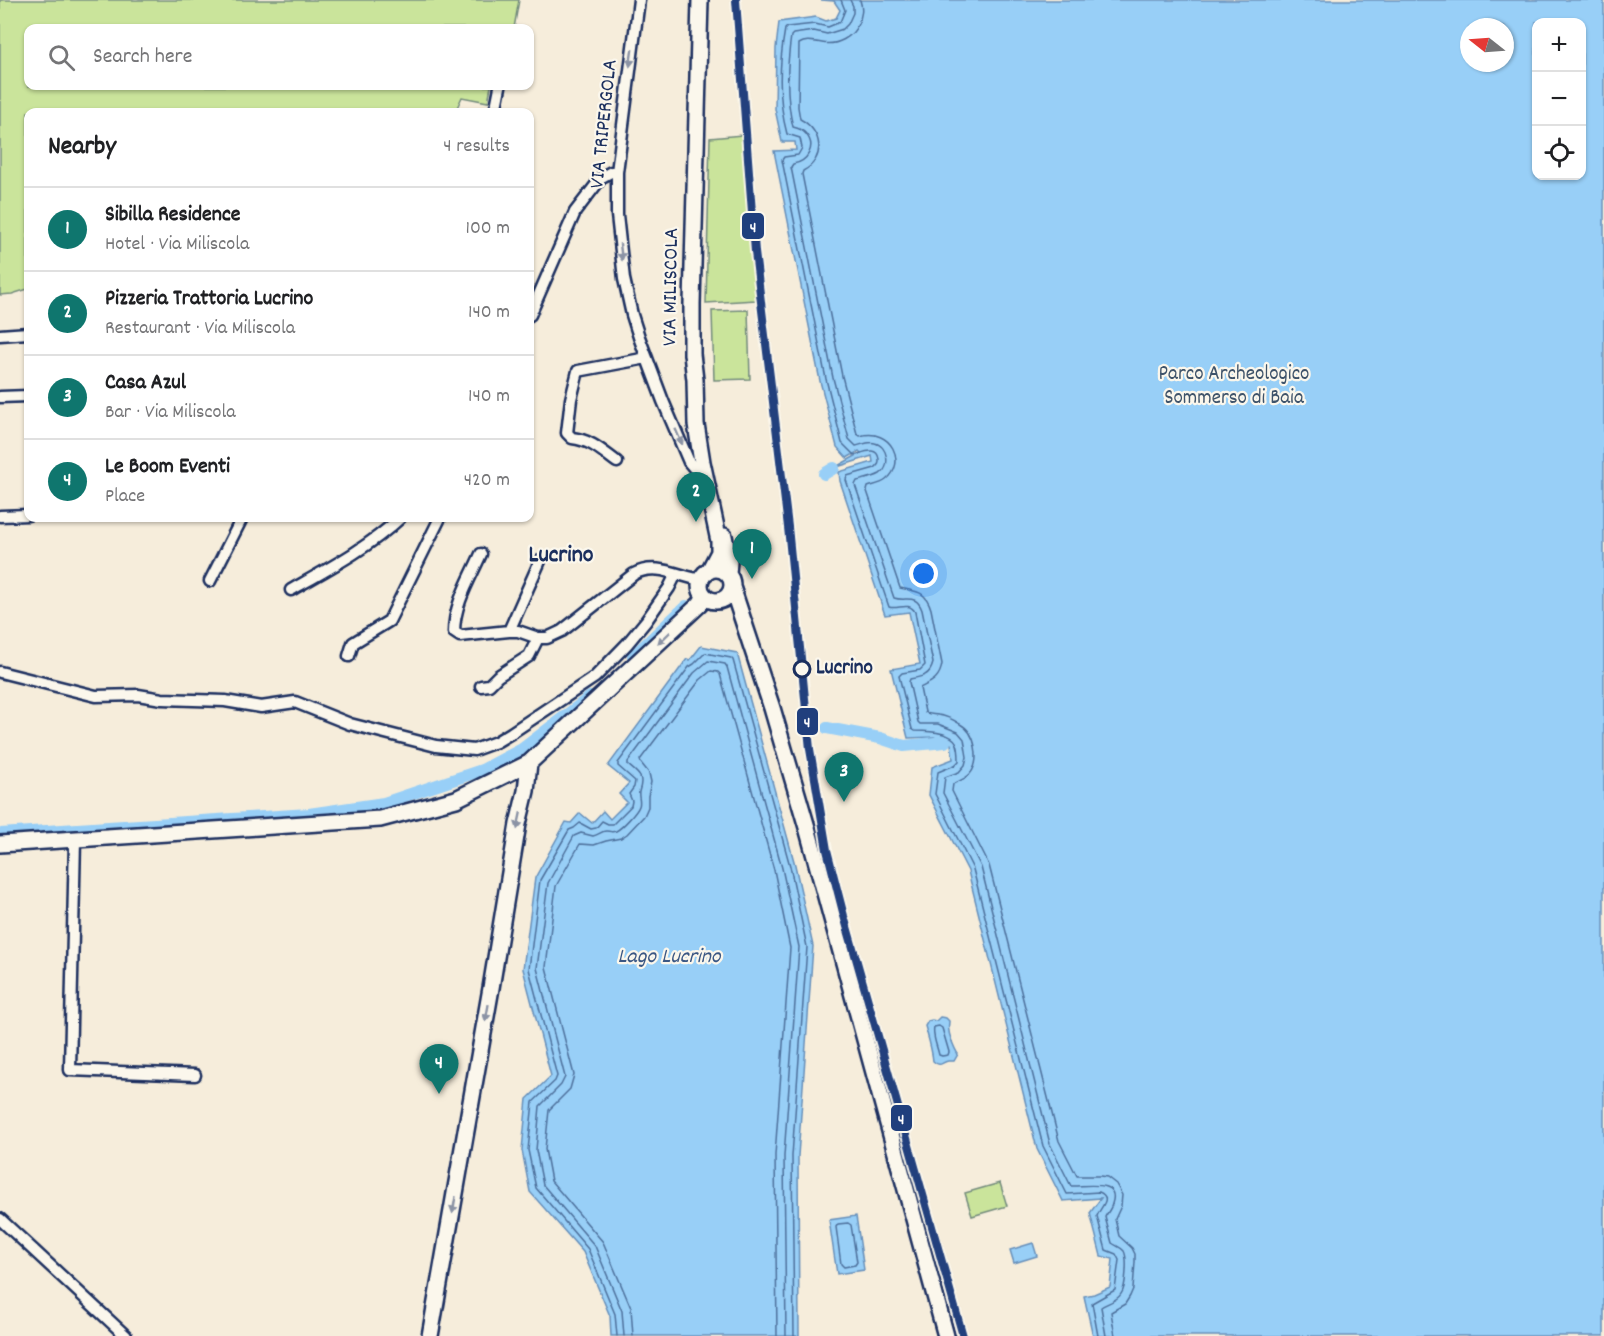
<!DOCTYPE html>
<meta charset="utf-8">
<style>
body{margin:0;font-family:Dekko,sans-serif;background:#f2f2f2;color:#202124}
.controls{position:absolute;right:18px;top:18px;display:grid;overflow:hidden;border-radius:12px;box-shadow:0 2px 4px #0004}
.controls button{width:54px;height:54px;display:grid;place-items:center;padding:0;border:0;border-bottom:2px solid #e0e0e0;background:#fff;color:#202124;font:30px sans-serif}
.compass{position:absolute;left:1460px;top:18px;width:54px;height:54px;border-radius:50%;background:#fff;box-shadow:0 2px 4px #0004;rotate:287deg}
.you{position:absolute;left:924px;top:574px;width:21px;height:21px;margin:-15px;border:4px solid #fff;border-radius:50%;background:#1a73e8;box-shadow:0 0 0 9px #1a73e833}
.badge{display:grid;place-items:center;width:39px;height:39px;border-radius:50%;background:#0f766e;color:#fff;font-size:20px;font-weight:700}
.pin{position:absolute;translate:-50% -50px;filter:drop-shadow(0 2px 3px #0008)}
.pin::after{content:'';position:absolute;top:32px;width:21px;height:18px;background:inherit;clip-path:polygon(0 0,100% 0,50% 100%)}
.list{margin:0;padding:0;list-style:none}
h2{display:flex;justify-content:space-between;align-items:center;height:78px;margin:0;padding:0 24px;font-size:26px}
h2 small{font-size:20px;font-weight:400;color:#757577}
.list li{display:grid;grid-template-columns:39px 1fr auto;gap:18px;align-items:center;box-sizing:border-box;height:84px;padding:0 24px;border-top:2px solid #e0e0e0}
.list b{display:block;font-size:22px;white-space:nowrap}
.list p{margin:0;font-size:20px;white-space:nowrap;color:#757577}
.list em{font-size:20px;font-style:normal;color:#757577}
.icon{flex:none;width:33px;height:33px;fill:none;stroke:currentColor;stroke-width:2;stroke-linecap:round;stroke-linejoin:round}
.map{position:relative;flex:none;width:1604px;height:1336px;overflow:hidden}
.search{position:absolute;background:#fff;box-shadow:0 2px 4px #0004;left:24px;top:24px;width:510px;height:66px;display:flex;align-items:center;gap:15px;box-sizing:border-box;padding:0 21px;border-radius:12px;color:#757577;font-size:22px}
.panel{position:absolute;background:#fff;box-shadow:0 2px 4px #0004;left:24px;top:108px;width:510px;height:414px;border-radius:12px}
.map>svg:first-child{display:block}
</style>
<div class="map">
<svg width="1604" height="1336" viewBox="0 0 1604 1336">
<rect width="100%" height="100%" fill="#f6eddb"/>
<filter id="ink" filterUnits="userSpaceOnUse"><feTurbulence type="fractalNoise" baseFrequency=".0167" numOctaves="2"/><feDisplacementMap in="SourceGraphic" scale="12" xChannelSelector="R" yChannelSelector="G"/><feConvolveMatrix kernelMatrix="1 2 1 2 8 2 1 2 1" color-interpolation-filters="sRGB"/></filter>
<g filter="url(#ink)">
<path fill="#cae49b" stroke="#728a7c" stroke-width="1.5" d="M0,0h519l-5,28h-486v58h463l-3,16 -26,-5 -7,15 -14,-2 -2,2h-411v177l-16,5 -12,1z
M742,135l14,165 -50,3 4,-165z
M748,310l2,69 -36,1 -2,-69z
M1000,1183l7,23 -35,10 -7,-23z"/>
<path fill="#98cff7" stroke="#668fba" stroke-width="1.5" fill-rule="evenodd" d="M821,0h783v1336h-511l-9,-40 10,-2 16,-7 3,-28 -12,-3 -11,-43 11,-15 -38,3 -26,-52 -69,-278 -39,-76 3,-28 21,-8 -2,-15 -17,-7 -26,1 -17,-69 29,-5 -11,-52 -24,3 -45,-134 -1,-9 34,-10 -1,-6 -38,12 27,-15 -2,-2 -12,7 -10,-11 -17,-66 -46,-230 22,-1 -1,-8h-13l-7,-33 1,-61 3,-26 37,-5 10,4 10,-3 4,-8 -6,-9zM1582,22v154h-46v-154zM1469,27h36v36h-36z
M701,646l36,7 58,212 18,81 -15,210 1,180h-188l-1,-20 -27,-64 -53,-60 -8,-42 5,-51 24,-23 -28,-107 12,-91 31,-56 5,1 9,-10 12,10 11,-12 7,8 17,-17 -8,-8 10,-11 -21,-17 79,-107 3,1z
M940,1017l6,1 3,3c0,3 -1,6 0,10 0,4 6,19 9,23l-4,7c-2,0 -4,0 -6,0 -7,1 -7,7 -15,0 -1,-12 -5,-24 -8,-35l3,-5 4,-1 4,1z
M856,1216l8,54 -27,4 -8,-54z
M1033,1243l4,13 -23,7 -4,-13z"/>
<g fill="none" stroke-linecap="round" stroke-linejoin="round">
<path stroke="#4d6f9b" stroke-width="1.5" d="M841,0l4,10 -5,12 -12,5 -13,-3 -28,3 -2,2c-6,34 -7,72 2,105l13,4 2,10 -4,7 -14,2 -2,3 44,219 16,64 12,12c9,-2 23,-10 25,4 0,5 0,5 -4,9l-28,8 -1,4 43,127c9,3 20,-6 26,5l10,53 -5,5 -18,3 -3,3 13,53 3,2c10,0 35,0 41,11 3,5 3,14 3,19l-4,4 -17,7 -3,22 38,75 70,277 24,48 32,-2c14,6 1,15 -2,24l9,34 10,4 3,6 -4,30 -23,13 6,33
M850,0l3,6v7l-5,11 -5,5 -16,5 -13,-3 -21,3 -2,2c-4,28 -5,63 2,91 4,1 10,3 13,7 11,13 1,28 -13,30l-2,3 42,211 16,61 7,7c6,-1 12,-5 19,-3 13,3 16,24 5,31 -7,4 -16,5 -23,7l-2,4 39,113c12,4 22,-5 28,12l11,53c-3,13 -11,14 -23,16l-1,3 9,40 2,2h18l20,8 6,7 3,18 -2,8 -6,7 -14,5 -2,16 38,74 69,277 21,42c12,1 50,-8 41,18 -1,5 -5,9 -7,13l7,26c4,3 9,4 12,8 4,7 2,37 -3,43 -4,7 -14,9 -20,13l5,29
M860,0c3,9 2,15 -2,24 -5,13 -21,22 -36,19 -9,-1 -15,-4 -23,1l-1,63 2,12c23,12 26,40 3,52l-1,3 40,202 15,58 3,2c31,-9 48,27 26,44 -5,4 -12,5 -18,7l-1,4 33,97c15,4 25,1 31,21l11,55c-2,15 -11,18 -22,24l5,24c4,3 8,2 13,3 8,1 16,5 22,9 16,8 21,37 10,50 -5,5 -11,7 -17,10l-1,7 37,74 70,276 18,35h23l7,1 9,7 6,11 -1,11 -6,13 4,17 13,12 3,6v8l-2,27 -3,7 -5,8 -14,8 4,24
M939,1026l3,2 7,24 -1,3 -6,1 -3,-1c-2,-9 -7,-19 -5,-28z
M848,1223l3,2 6,37 -2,3 -11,2 -3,-3 -5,-37 2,-3z
M617,1336l-2,-22 -27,-65 -52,-61 -8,-38 5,-48 22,-21 2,-5 -28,-107 11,-89 29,-50 5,-2 6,-5 11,6 5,-1 6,-7 6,3h5l18,-18 1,-5 -3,-7 5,-7 1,-6 -17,-15v-3l71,-96 5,-3 11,-11 26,5 2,2 57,206 17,81 -15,209 2,180
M624,1336l-2,-25 -27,-65 -52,-61 -7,-35 4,-44 21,-21 4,-8 -28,-109 11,-85 26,-47 7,-3 12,3c5,-1 9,-5 13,-5 7,0 4,2 10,0 6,-3 21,-19 23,-25 2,-4 -1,-9 0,-14 5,-15 1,-17 -11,-27v-3l66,-89 14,-12 17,3 2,3 55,201 17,79 -15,209 2,180
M633,1336l-2,-28 -28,-66 -52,-61 -6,-32 4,-39 21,-21 4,-14 -28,-108 10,-81 24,-42 14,1 12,-4 15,-3 6,-4 17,-18 4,-9v-11l3,-14 -2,-9 -8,-10 -1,-3 60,-80 11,-9 7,1 2,2 54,196 16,78 -15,207 2,181"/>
<path stroke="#98cff7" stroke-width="12" d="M824,474l10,-6
M633,656l53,-50
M827,728l53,10 24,8 41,-4
M0,834l309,-20 75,-11 98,-33 40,-21 68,-52"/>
<defs>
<path id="street" d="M639,0l-22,172v43l7,64 8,36 7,22 24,64 26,61 10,12 7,7
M495,112l5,-25
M530,315l45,-103 27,-35 9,-5h6
M0,335l28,-2
M0,397l28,-1
M617,462c-15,-11 -26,-22 -45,-24l-5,-5 4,-34 7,-28 69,-13
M0,516l28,-1
M481,554c-11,25 -27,50 -27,78l6,4 49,-5h9l20,7h9l15,-7 72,-57c22,-12 44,2 67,6
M210,581l32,-63
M291,590c37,-21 77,-42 109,-72
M509,631l31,-70
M349,656l4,-13 36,-22 51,-103
M0,672l96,24 42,-1 24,4 63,2 36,6 34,-5 55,22 86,22 38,4 22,-8 15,-9 84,-56 32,-33 19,-23 23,-33 7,-14
M481,686l8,-1 9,-9 31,-20 9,-18
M75,839l-5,231 125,5
M0,1219l126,117"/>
<path id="secondary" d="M700,0l-8,304v50l3,26 1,44 6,38 17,79v11l-10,19
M724,536l5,26 -1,12
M700 585a16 16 0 1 1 32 0a16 16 0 1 1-32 0Z
M732,587l40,121 36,123 138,505
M0,844l380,-25 76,-20 73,-36 171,-159 5,-8
M430,1336l61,-348 27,-164 8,-33 3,-28"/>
</defs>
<use href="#street" stroke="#1b2f5e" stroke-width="15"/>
<use href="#secondary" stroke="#1b2f5e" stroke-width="20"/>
<use href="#street" stroke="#fbf7ec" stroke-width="10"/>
<use href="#secondary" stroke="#fbf7ec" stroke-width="15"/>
<defs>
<path id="rail-1" d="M736,0l19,252 33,275 22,222 17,101 17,66 119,420"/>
</defs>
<use href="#rail-1" stroke="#fbf7ec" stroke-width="12"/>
<use href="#rail-1" stroke="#203f7d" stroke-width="8"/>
</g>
<defs><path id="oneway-solid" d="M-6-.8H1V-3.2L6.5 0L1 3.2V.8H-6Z" transform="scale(1.5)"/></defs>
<g fill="#8b93a5">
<use href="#oneway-solid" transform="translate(631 58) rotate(98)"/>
<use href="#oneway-solid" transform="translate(621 252) rotate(83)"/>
<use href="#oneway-solid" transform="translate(679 437) rotate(66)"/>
<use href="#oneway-solid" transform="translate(664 638) rotate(136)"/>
<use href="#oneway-solid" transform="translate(519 821) rotate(102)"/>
<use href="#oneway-solid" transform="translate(487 1013) rotate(100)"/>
<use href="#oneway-solid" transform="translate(454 1205) rotate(100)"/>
</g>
</g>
<circle fill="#fbf7ec" stroke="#1b2f5e" stroke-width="3" cx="802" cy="669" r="8"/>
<g text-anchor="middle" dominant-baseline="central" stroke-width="4.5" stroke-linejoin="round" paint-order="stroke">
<g font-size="21" fill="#1b2f5e" stroke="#fbf7ec">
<text transform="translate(605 124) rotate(-84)">VIA TRIPERGOLA</text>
<text transform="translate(672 287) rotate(-89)">VIA MILISCOLA</text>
</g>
<g font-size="21" fill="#3e536a" stroke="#fbf7ec">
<text x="1234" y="375">Parco Archeologico<tspan x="1234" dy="24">Sommerso di Baia</tspan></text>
</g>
<g font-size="21" font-weight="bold" fill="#1b2f5e" stroke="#fbf7ec" text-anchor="start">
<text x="816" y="669">Lucrino</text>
</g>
<g font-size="22" font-style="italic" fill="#3a5784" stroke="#fbf7ec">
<text x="669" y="957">Lago Lucrino</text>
</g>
<g font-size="24" font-weight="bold" fill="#1b2f5e" stroke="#fbf7ec">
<text x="561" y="556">Lucrino</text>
</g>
</g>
<g stroke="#fbf7ec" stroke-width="2">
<rect x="741" y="212" width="24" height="28" rx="6" fill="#203f7d"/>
<rect x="796" y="707" width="23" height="29" rx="6" fill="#203f7d"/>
<rect x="890" y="1104" width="23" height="28" rx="6" fill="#203f7d"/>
</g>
<g font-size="16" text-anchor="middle" font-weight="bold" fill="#fff">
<text x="753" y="232">4</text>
<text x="807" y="727">4</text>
<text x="901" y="1124">4</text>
</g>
</svg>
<div class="controls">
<button>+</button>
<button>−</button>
<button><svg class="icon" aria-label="locate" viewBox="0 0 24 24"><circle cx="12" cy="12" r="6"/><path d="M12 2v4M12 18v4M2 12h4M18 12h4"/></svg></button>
</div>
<svg class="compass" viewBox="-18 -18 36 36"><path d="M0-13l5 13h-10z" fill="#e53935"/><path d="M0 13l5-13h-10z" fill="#757577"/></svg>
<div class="you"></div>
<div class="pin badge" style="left:752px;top:579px">1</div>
<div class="pin badge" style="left:696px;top:522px">2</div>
<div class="pin badge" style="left:844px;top:802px">3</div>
<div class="pin badge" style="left:439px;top:1094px">4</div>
<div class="search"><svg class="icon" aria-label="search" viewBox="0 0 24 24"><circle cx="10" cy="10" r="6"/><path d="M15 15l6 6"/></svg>Search here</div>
<section class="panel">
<h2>Nearby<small>4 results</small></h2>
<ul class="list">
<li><span class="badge">1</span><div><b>Sibilla Residence</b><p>Hotel · Via Miliscola</p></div><em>100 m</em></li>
<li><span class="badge">2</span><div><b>Pizzeria Trattoria Lucrino</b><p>Restaurant · Via Miliscola</p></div><em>140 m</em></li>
<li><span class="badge">3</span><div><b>Casa Azul</b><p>Bar · Via Miliscola</p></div><em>140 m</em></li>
<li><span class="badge">4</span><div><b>Le Boom Eventi</b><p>Place</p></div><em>420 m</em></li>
</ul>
</section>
</div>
